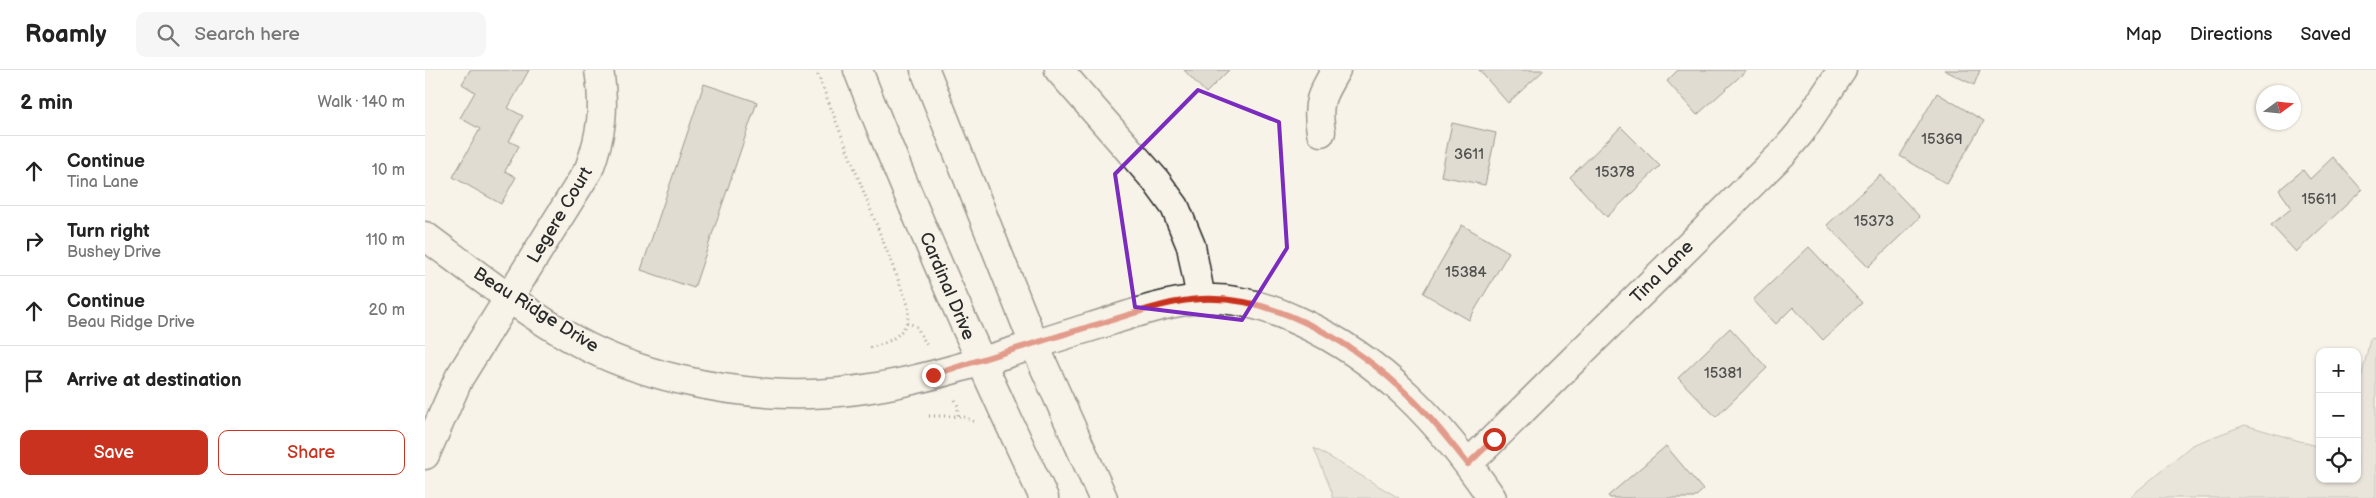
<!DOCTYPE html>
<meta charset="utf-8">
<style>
body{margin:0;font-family:"Balsamiq Sans",sans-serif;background:#f6f6f6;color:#222}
.controls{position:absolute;right:15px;bottom:15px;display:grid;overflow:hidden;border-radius:10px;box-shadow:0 1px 4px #0004}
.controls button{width:45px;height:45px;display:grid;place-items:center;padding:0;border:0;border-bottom:1px solid #e0e0e0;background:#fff;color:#222;font:25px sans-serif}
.compass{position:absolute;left:1831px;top:15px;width:45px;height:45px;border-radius:50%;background:#fff;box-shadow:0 1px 4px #0004;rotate:75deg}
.stop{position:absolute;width:15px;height:15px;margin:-11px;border:4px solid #c8321e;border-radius:50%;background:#fff}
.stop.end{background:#c8321e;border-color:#fff;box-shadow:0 1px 5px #0008}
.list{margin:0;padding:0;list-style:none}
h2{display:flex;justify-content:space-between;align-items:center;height:65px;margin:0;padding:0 20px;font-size:21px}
h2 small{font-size:16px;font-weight:400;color:#767676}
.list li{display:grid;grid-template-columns:32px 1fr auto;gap:15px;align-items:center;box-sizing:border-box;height:70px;padding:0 20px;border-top:1px solid #e0e0e0}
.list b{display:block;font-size:19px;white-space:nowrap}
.list p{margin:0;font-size:16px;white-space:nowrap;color:#767676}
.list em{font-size:16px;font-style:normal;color:#767676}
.actions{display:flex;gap:10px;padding:15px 20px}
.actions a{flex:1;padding:11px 0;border:1px solid #c8321e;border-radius:10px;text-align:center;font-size:18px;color:#c8321e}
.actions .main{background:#c8321e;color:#fff}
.icon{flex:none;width:28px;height:28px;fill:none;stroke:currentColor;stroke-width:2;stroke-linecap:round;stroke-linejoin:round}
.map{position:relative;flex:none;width:1951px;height:428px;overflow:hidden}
header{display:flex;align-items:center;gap:30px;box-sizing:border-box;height:70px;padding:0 25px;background:#fff;border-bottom:1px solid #e0e0e0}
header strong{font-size:24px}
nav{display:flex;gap:28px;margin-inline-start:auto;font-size:18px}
.search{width:350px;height:45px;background:#f6f6f6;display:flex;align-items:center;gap:12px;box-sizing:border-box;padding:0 18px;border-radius:10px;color:#767676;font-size:19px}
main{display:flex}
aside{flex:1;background:#fff}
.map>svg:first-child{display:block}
</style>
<header>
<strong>Roamly</strong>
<div class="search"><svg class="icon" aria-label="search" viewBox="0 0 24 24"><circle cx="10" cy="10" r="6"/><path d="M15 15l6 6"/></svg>Search here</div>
<nav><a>Map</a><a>Directions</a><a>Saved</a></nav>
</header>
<main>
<aside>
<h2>2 min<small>Walk · 140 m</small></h2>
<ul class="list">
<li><svg class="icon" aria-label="ahead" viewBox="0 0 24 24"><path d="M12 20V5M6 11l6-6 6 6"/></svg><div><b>Continue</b><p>Tina Lane</p></div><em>10 m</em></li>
<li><svg class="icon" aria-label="right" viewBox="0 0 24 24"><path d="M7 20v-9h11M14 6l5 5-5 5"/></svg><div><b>Turn right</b><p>Bushey Drive</p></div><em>110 m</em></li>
<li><svg class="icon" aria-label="ahead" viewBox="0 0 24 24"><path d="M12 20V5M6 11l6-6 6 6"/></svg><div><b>Continue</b><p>Beau Ridge Drive</p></div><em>20 m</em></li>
<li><svg class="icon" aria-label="arrive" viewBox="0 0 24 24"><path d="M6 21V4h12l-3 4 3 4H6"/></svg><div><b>Arrive at destination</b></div></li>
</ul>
<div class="actions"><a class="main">Save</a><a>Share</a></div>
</aside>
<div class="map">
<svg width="1951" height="428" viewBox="0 0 1951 428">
<rect width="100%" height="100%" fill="#f7f3e8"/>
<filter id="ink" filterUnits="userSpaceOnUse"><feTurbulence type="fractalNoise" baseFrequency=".02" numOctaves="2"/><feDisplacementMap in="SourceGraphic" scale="10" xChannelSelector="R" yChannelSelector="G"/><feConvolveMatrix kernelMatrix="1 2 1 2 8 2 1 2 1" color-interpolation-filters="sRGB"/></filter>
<g filter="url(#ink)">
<path fill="#dad6cc" stroke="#82807c" d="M1951,268v160h-247l63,-53 53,-20 75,22v32h37v-81l13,-59z
M889,378l85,50h-67v-6z"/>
<path fill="#c4c1b9" stroke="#2b2b2b" d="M45,0h59l-21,38 15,8 -14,25 10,5 -14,25 11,6 -15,27 -48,-27 27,-48 -20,-11 15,-26 -13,-8z
M759,0h45l-23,23z
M1054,0h65l-36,33z
M1253,0h69l-50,45 -30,-34z
M1519,0h36l-6,15z
M279,14l53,18 -63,186 -53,-18z
M1512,23l47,28 -37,63 -47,-28z
M1027,53l44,10 -11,52 -44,-9z
M1196,57l39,39 -53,51 -37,-40z
M1908,87l29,33 -66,62 -25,-27 21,-17 -13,-18 24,-20 7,9z
M1455,105l40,42 -52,50 -41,-42z
M1037,155l47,27 -40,68 -46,-27z
M1384,177l53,56 -39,37 -30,-33 -17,17 -23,-24z
M1305,258l37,40 -51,49 -38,-39z
M1241,376l37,44 -9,8h-84l-2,-2z"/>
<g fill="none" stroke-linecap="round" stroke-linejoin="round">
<defs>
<path id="minor" d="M634,0l97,111 19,26 16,39 10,53
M896,62c-5,-29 0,-37 15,-62
M0,166c50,37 99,76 153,106 60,33 142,50 209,52 105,3 205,-37 304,-67 36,-11 73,-25 110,-28 35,-2 68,8 99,23 83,38 141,101 192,176
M0,385l34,-77 130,-209c13,-36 16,-61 10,-99
M1043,394l315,-311 17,-20 42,-63"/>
<path id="major" d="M433,0c56,145 120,287 186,428
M500,0l109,274 69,154"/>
</defs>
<use href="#minor" stroke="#2b2b2b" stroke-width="31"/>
<use href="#major" stroke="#2b2b2b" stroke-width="31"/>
<path stroke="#2b2b2b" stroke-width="3" stroke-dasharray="1 4" stroke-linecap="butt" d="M391,0l92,235c4,26 -17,38 -39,43
M482,252l10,5 10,19
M530,330l3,6v10
M504,346h33l15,7"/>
<use href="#minor" stroke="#f7f3e8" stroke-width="28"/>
<use href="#major" stroke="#f7f3e8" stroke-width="28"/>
</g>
</g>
<g fill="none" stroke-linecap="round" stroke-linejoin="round" filter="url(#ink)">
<path stroke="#c8321e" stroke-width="6" d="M508,305c51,-17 103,-32 155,-48 37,-10 75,-26 113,-28 77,-4 158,47 210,99 21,20 39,44 57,66l26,-25"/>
</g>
<path d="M0 0H1951V428H0ZM773,20l81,32 8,126 -45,72 -107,-13 -20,-133z" fill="#f7f3e8" fill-opacity=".55" fill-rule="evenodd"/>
<path fill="none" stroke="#7b2cbf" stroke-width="4" stroke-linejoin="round" d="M773,20l81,32 8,126 -45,72 -107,-13 -20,-133z"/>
<g text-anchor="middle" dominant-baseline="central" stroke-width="4.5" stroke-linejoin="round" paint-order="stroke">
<g font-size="15" fill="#51504e">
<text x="1517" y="69">15369</text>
<text x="1044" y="84">3611</text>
<text x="1190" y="102">15378</text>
<text x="1894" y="129">15611</text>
<text x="1449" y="151">15373</text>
<text x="1041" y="202">15384</text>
<text x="1298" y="303">15381</text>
</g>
<g font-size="18" fill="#2b2b2b" stroke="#f7f3e8">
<text transform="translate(135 145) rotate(-59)">Legere Court</text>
<text transform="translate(1237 202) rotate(-45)">Tina Lane</text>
<text transform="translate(522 216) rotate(67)">Cardinal Drive</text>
<text transform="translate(111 240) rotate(32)">Beau Ridge Drive</text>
</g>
</g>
</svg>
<div class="controls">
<button>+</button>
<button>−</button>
<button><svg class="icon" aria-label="locate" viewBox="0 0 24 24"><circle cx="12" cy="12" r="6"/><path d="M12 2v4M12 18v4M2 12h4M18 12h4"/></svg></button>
</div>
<svg class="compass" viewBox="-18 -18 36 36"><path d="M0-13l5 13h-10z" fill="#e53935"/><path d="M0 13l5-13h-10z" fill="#767676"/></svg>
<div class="stop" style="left:1069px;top:369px"></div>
<div class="stop end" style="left:508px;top:305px"></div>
</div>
</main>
